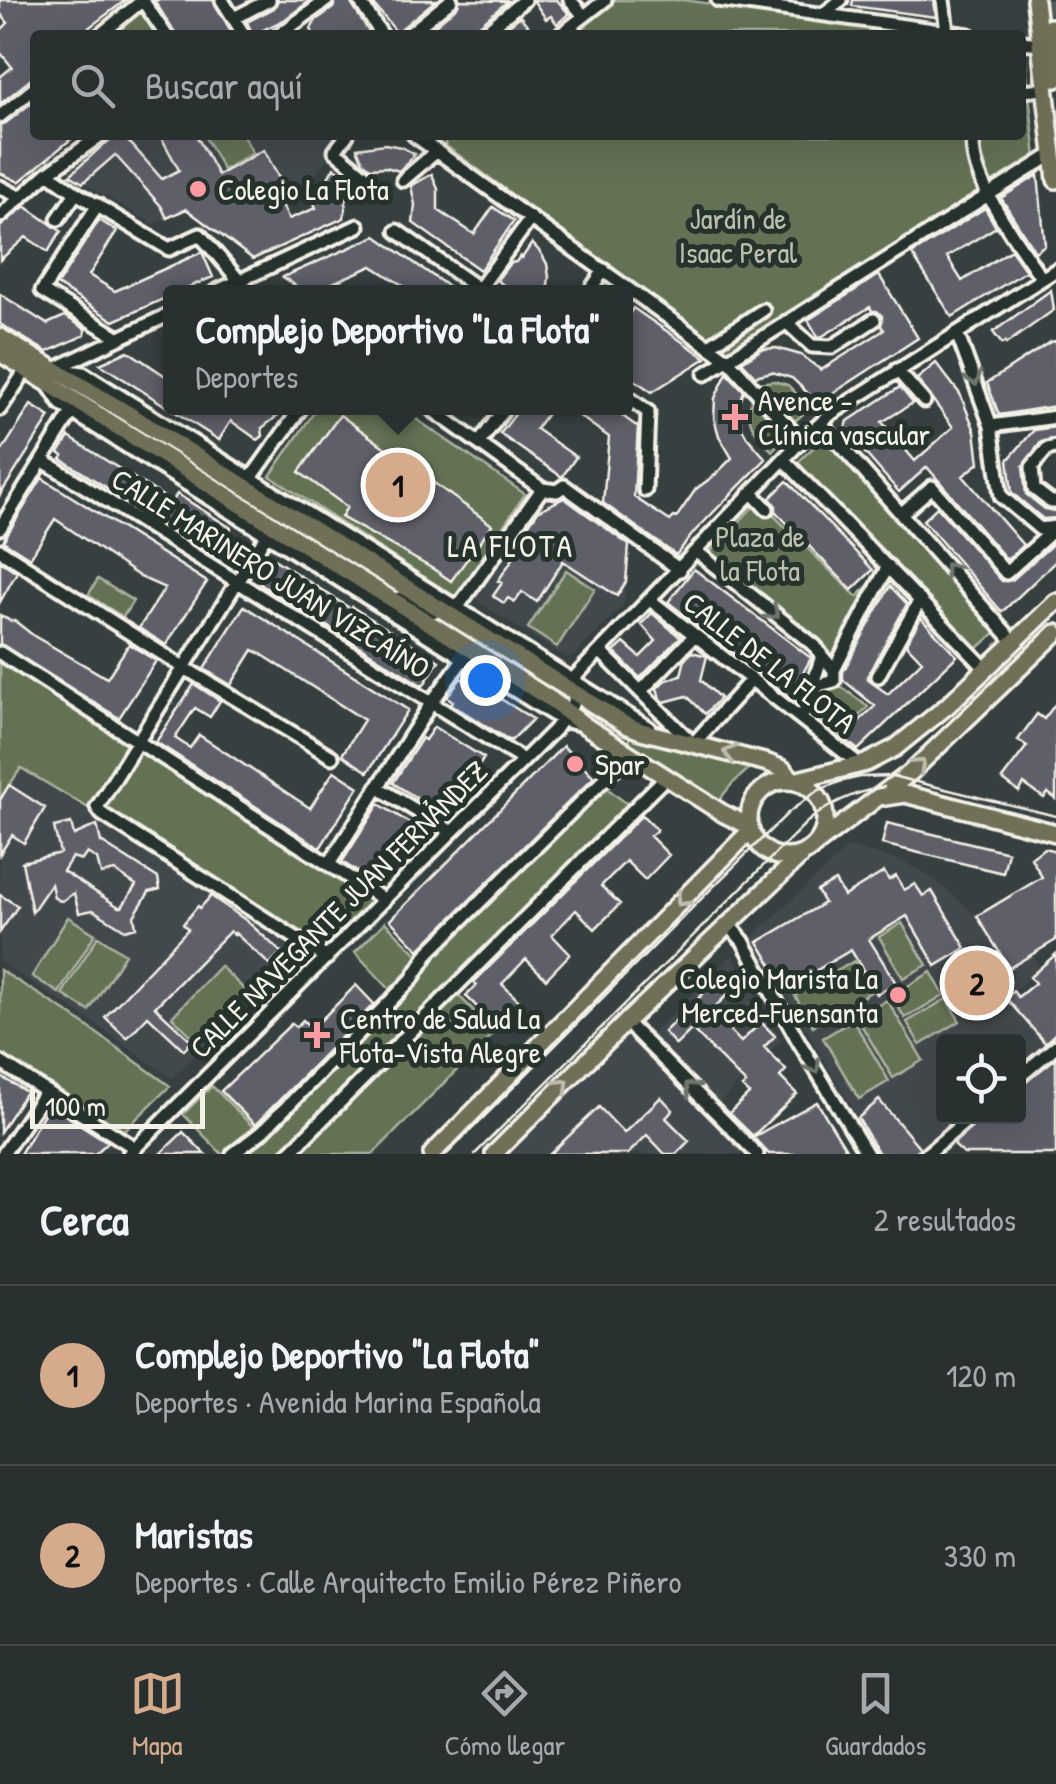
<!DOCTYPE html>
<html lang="es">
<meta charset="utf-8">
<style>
body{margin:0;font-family:"Patrick Hand",sans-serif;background:#353c3c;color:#f1f3f6}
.controls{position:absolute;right:30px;bottom:30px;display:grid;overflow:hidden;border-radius:10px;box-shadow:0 10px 40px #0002}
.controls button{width:90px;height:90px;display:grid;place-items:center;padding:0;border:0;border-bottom:2px solid #454b4c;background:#293030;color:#f1f3f6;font:50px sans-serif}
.scale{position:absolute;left:30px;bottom:25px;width:175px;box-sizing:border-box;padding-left:10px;border:5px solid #f4f1e8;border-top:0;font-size:28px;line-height:35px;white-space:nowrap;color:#f4f1e8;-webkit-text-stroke:8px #26332d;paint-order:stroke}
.you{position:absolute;left:485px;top:680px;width:35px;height:35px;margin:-25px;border:8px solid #fff;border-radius:50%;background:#1a73e8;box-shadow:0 0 0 15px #1a73e833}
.badge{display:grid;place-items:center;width:65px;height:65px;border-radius:50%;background:#d6ab8b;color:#111;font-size:32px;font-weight:700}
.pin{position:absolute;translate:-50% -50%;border:5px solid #fff;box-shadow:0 2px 10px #0006}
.popup{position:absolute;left:163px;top:285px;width:470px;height:130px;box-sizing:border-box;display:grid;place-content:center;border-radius:10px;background:#293030;filter:drop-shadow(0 2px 8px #0005);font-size:32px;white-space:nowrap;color:#a5a9ab}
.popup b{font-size:38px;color:#f1f3f6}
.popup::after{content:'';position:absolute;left:50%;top:100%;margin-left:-20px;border:20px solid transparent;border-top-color:#293030}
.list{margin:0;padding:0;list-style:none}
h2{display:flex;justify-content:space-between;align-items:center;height:130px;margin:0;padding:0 40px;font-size:42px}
h2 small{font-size:32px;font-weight:400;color:#a5a9ab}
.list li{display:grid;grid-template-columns:65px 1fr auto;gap:30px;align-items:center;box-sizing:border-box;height:180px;padding:0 40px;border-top:2px solid #454b4c}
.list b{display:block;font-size:38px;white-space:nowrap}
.list p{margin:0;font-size:32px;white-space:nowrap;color:#a5a9ab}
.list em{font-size:32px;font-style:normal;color:#a5a9ab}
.icon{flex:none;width:55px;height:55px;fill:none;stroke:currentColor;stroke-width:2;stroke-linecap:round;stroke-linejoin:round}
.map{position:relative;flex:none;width:1056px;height:1154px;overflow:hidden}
.search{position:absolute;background:#293030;box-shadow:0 10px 40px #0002;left:30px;right:30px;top:30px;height:110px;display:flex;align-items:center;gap:25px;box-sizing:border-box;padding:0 35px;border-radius:10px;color:#a5a9ab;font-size:38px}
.sheet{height:490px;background:#293030}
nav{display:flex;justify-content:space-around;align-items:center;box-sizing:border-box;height:140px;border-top:2px solid #454b4c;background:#293030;font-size:28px;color:#a5a9ab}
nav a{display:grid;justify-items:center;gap:5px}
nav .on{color:#d6ab8b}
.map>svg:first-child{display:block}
</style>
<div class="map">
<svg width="1056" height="1154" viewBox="0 0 1056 1154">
<rect width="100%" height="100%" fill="#374040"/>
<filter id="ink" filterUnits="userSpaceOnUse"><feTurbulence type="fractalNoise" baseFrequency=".01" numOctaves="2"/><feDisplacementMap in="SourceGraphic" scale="20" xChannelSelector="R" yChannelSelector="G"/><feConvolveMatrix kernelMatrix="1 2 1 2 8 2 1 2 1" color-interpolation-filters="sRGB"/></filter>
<g filter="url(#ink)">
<path fill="#43494d" d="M120,135h225l-46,60 -32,15 -81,-1 -32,15 -84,-49 -1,-5 22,-18z
M568,496l61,43 -5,65 -50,52 -7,2 -89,-56 -2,-7 67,-95 7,1z
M20,768l282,180 -130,130 -85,-60 -87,-56v-163z
M849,847l55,15 30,17 43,37 65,-39 -9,77 6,14 -33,30 39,45 -26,22 -1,-23h-74v74l14,1 -38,31 -41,-47 -21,17 -106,-181z
M732,955l49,85 -62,63 -68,-68z
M632,1029l125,125h-249z"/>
<path fill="#637254" stroke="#acb29e" stroke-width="2.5" d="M613,0h70l256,35h-369z
M143,1l23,34h-66z
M1021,53l4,4 12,110 -302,191 -290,-213v-4l6,-6h570z
M204,135h39l10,18 -30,17z
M774,381l14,4 22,23 -15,13 -35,-38z
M752,399l34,37 -14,15c-15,-17 -29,-29 -20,-52z
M96,400l285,179 -8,2 -280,-176z
M317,408h15l4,2 2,-2h62l125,86 -70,104 -185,-122z
M824,437l172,195 -19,17 -180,-186z
M759,501l98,96 22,-23 9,8 -54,99 34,26 -28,28 -31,-23 15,-69 -120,-85z
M566,570l29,19 -38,58 -29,-19z
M98,579l35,22 -10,16 -35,-22z
M0,653l138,87 235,162 -47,48 -305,-182 -21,31z
M631,737c39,12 81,18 122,28l-21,19 -13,16 -91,-58z
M603,785l28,22 -180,181 44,44 -122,122h-151l-39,-40 29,-28 44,44 139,-135 -40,-43 30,-30 38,38z
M68,917l27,17 -36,59 -27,-17z
M902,923l25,42 -24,13 -24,-41z
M98,936l27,18 -36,57 -27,-17z
M854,961l18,30 -59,35 -18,-30z
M220,966l25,24 -48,51 -25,-24z
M0,970l70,44 100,72 -47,46 -123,-77z
M931,972l13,23 -39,23 -14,-22z
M946,999l14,22 -40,24 -13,-23z
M887,1000l36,60 -30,18 -36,-60z
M853,1020l36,61 -30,18 -36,-61z"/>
<path fill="#5f5f6b" stroke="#f4f1e8" stroke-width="2.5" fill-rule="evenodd" d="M0,0h126l-47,35h-44v41l-35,28v-27l12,-10 -12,-15v-21l8,-8 -8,-10z
M154,0h59l20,35h-57z
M278,0h33l-27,20 -31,15 -6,-13 27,-14z
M336,0h13l22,35h-57l-3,-6 5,-9 17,-12z
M370,0h66l-34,28 -3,7z
M460,0l48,1 -32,27 -3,7h-50l34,-28z
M533,0h24l12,14 -12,10 -6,-8 -5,3z
M853,0h81l2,17 -84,-11z
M520,16l15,19h-38z
M35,100v35h41l-57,47 -19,-9v-48l6,-2z
M120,135l12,10 30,34 17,-9 -19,-35h36l22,40 46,-25 26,49 -9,4 8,16 27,-11 -2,-5 26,-11 -17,-5 11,-20 19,14 -6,12 -3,25 -91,41 -67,-50 -19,9 -6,-12 -46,-51 -32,28 -13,-8 33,-30z
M385,144l16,3 14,7 -16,17 -13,-4 -16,1 -7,-6 -6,-14z
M432,174l6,15v21l36,24 19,-27 21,14 -34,49 -67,-47 2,-18 -4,-19z
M1038,175l7,70 -10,7 -34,-54z
M25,206l36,25 -13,21 -22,-15 -26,23v-33z
M985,208l11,19 -49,30 15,24 49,-31 15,21 -74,46 -40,-63z
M99,220l18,11 -28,44 26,16 87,-39 11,25 -36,15h-7v4l-56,25 -57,-36z
M376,236l80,56h-43l-41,-26 -60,26h-7l-22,-15z
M532,243l9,10 6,11 2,13 -2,15h-35l-15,-12 13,-17 6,-1 4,-6 2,2z
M879,275l39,63 -100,65 -26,-25 -20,-6 -17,4 -13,-14 20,-13 14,-1 25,7 20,15 63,-40 -3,-4 1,-10 -5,-5h-5l-2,-4 -49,30h-3l-10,-17z
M1051,290l3,20 -48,34 -1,-2 -3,2 -9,-12z
M0,294l47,30 18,-8 20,13v6l-38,17 -47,-28z
M633,308l73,50 -54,34 -26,-18v-55z
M1056,341v65l-57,9 -12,-32 63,-41z
M128,351l42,28v29h104l6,6 -18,14 1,8 -5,4 -27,-19 -12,19 -119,-76z
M936,363l24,31 15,37 4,32 -16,13 60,69 -16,15 -80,-93 -28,25 -54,-62 3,-9 52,-34 13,16 -31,19 33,39 38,-34 -36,-48z
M727,373l17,18 -6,16 4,21 5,9 19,22 -71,72 -19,24 -73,-52 6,-66 -41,-29h43l27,19 -4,70 36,24 4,-4 2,1 20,-29 19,-14 17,-17 -13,-22 -5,-18 1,-20z
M31,405l19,12 -50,78v-41z
M520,408h31l-15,21 40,28 -14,20 -62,-43z
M340,415l152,110 -41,56 -16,-11 -94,-53 6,-10 -48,-35z
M1056,427v11l-15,4 -18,24 3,28 19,15 11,2v7l-13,1 -31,-26 -4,-33 26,-30z
M69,437l103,65 5,-8 54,34 -17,27 -153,-96 2,-3 -4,-3z
M42,478l165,104 -41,63 -27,-17 26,-40 -25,-11 -85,-58 -25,39 -27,-17z
M787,481l86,89 -21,20 -76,-78v-6l-6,-8z
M564,498l65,47 -3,37 -9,14 -54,-35 -26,41 -15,-10 -7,10 -7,-4 -4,5 -11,-7 9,-13 -4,-2 22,-33 -5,-4 23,-33z
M937,507l65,74 10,-1 44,-39v20l-54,51 -79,-92z
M274,559l77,50 1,-2 87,54 -16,25 -160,-100 -4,-4z
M0,561l17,11 -17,30z
M694,569l117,89 -8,15 3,3 -9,27 -129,-101z
M890,586l17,18 -37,67 -3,6 4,5 17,12 34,-33 -16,-17 15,-26 36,38 -99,94 -16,-13 33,-31 -32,-26v-8z
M244,606l164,104 -40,62 -26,-17 22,-35 -103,-66 -8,-4 -22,35 -27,-16z
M652,613l28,24 -40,41 -26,-26 10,-9 16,14 16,-16 -15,-17z
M0,615l11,6h4l19,15 73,42 22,-34 27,17 -37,57 -119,-74z
M692,652l15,4 -6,24 19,18 -15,16 -18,-18 -23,6 -4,-4 -3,-10 7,-7 17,-6 4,-16z
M461,678l4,3 2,-3 66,41 -21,21h-3l-58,-36 2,-3 -6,-4z
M194,684l26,17 -10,16 -15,-9 -20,30 15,10 9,-13 111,73 24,-37 25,16 -39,61 -164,-106z
M1056,703v96l-8,-6 -4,5 -20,-14 -5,8 -17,-13 25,-33 -9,-6 19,-26 7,5z
M434,727l50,31 -7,11 3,2 -41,41 -46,-29 29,-45 3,2z
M563,746l31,31 -175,173 -29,-30z
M9,785l36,23 -21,35 -12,-8 -12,19v-54z
M379,804l40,25 -20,18 -7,-5 -23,37 -27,-17z
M642,815l15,15 -7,6 19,19 -24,25 -19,-19 -25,25 19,18 -25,25 -19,-19 -24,25 18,19 -24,25 -20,-20 -24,25 19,19 -24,24 -31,-31 11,-11 -3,-3z
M71,823l3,12 23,-10 4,17 57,36 2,11 -11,3 -15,24 2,11 -11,3 -32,-20 -14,3 -5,-20 -12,8 -4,-1 -4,-3 -3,-13 -19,28 -10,-50 38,-9 -6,-26zM87,853l10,6 4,15 14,-3 21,14 -14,22h-3l-56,-36 9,-14 10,3z
M887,823l121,29 -5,21 -121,-29z
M1044,848l12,3v89l-47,28 -32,-52 65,-39 -11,-19z
M884,872l5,8 7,-4 8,14 11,-6 8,12 9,-5 34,57 -30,18 -29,-50 -38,23 27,44 -19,11 -26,-44 -65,38 -28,-46 66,-39 -7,-12 18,-10 9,15z
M0,895l18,11 -18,26z
M211,896l36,25 35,32 -12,12 -35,-32 -1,2 -4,-4 -75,76 37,34 -8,9 -36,-34 -21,22 -22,-21 83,-88 -5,-5 15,-18 2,2z
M1056,954v79l-11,10 -39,-45 7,-7 5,6 17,-14 -5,-6z
M722,975l13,12 -24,24 30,31 20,-20 14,14 -11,11 22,23 -6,7 17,17 -44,42 -24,-23 20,-19 -7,-7 4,-3 -54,-55 -16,16 -12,-13z
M356,985l18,19 -119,121 -34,-34 71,-68 4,4 7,-7 9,9z
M1056,1058v96h-92l-9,-8v-4l30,-26h33v-28z
M0,1076l26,16 -26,40z
M661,1097l12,13 -7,8 23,23 -13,13h-11l-18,-19 -19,19h-78l49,-47 25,26z
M879,1100l41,48 -6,6h-35l-21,-36z
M817,1102l32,52h-80l-16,-17z
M49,1105l59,37 -13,12h-75z
M183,1132l22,22h-45z"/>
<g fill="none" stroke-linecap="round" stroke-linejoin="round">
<path stroke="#535b59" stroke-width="15" stroke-dasharray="15 8" stroke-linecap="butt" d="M1046,0l4,27"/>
<defs>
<path id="minor" d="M222,0l22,35
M359,0l23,35
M570,0l14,16
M718,0l251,35
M943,0l4,32
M143,1l23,34
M824,14l17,-14
M234,18l35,-18
M100,35l43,-35
M279,35l48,-35
M408,35l43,-35
M482,35l42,-35
M560,35l45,-35
M1021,42l19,2
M1021,91l24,-2
M0,116l35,-28
M347,135l-12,16 29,24
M414,135l315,226 72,80
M974,135c-9,41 46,110 68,144
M48,173l28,20 93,56 31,-14 49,57
M403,180l34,-29
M0,187l21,11
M98,205l-56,86 77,47
M0,216l48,-43 53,-38
M58,219l18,-26
M397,231l86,61
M215,292l143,-66
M477,292l54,-74
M589,292l15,-22
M786,322l26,24 20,1 42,-27
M957,333l34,93 10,70 39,33 16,-2
M709,346l54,-36
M57,368l113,-54
M55,369l28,4 566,355
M897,370l27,31
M705,374l348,-220
M49,386l12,18 19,13 482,303 17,4
M626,396l22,16 -3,78
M0,409l28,-42
M821,423l193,219
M991,426l65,-9
M479,443l26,-35
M1056,447l-9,2 -15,18 2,22 17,13h5
M42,460l481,300
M785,461l201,208
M251,478l50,-70
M542,489l15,2 7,-5 116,84
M753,494l14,15
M901,514l31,-27 74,86 50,-45
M0,528l72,-116
M267,534l-170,273 5,7 225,144
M0,550l183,117 149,90
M697,552l118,94 7,10 -20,62
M399,598l30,14 28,-4 85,-119 -112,-81
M650,600l209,164
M600,651l93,93 59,-65
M0,653l384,247
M822,656l12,14 54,-104
M878,676l42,-76
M572,680l229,-239 31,-28 224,-143
M812,687l22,-6v-11
M641,691l54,-56
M377,787l75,45
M329,864l103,-162 32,-44
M728,924l15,17 56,101 68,112
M626,1022l131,132
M0,1062l135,86
M1018,1078l38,-32
M3,1154l43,-63
M129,1154l425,-424 24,-34
M233,1154l30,-23 149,-152 17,-27 201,-198
M288,1154l378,-377
M927,1154l45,-38"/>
<path id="major" d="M1035,0l21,180
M1050,27l6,52
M0,337l132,79 494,309 15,6 127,32 15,6 11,12
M0,353l550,346 34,26 140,89 25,12
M749 819a38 38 0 1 1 76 0a38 38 0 1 1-76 0Z
M794,781l72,-18 29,-15 52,-42 109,-104
M885,797l20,-3 151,39
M815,845l95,-72 146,-140
M432,1154l319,-324
M494,1154l132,-132 179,-170"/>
</defs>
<use href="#minor" stroke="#f4f1e8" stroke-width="19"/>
<use href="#major" stroke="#f4f1e8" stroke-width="22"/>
<use href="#minor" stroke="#26332d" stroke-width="11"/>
<use href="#major" stroke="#706f59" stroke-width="15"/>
<path stroke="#f4f1e8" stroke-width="2.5" d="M447,1154l264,-265 78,-77 28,-21 22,-9 21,-5 32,-1 164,40
M475,1154l331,-331c23,-20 48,-31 78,-36"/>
</g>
<defs><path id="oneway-chevron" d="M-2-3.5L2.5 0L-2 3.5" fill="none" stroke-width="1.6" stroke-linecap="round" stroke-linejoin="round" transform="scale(2.5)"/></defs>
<g stroke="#6e766e">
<use href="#oneway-chevron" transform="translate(974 379) rotate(70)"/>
<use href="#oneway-chevron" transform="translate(950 569) rotate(-131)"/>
<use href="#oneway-chevron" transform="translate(773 613) rotate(38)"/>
<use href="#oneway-chevron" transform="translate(814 1067) rotate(59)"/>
<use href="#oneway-chevron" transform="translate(691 1088) rotate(-135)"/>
</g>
<g stroke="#bfbdaf">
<use href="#oneway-chevron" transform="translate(730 753) rotate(-166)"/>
<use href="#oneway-chevron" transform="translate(919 765) rotate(-43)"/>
<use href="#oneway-chevron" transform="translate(682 900) rotate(134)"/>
<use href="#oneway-chevron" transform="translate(563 1085) rotate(-45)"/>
</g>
</g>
<g fill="#ff9aa2" stroke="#26332d" stroke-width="4">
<circle cx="198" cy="189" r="10"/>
<path d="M730 402h10v10h10v10h-10v10h-10v-10h-10v-10h10z"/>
<circle cx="575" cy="764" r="10"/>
<circle cx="898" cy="995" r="10"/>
<path d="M312 1020h10v10h10v10h-10v10h-10v-10h-10v-10h10z"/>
</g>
<g text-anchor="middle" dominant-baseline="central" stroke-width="10" stroke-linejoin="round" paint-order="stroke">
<g font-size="30" fill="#f4f1e8" stroke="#26332d" text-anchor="start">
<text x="218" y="189">Colegio La Flota</text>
<text x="758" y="400">Avence -<tspan x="758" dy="34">Clínica vascular</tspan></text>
<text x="595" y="764">Spar</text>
<text x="878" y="978" text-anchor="end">Colegio Marista La<tspan x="878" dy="34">Merced-Fuensanta</tspan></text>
<text x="340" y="1018">Centro de Salud La<tspan x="340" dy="34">Flota-Vista Alegre</tspan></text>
</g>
<g font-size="30" fill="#babead" stroke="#26332d">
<text x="738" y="218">Jardín de<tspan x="738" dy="34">Isaac Peral</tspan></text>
<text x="760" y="536">Plaza de<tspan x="760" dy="34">la Flota</tspan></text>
</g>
<g font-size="30" fill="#f4f1e8" stroke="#26332d">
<text transform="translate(271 573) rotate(32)">CALLE MARINERO JUAN VIZCAÍNO</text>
<text transform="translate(770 662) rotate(38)">CALLE DE LA FLOTA</text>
<text transform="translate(338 909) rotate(-45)">CALLE NAVEGANTE JUAN FERNÁNDEZ</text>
</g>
<g font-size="32" letter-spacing="2.5" fill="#f4f1e8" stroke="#26332d">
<text x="511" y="545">LA FLOTA</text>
</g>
</g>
</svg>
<div class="controls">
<button><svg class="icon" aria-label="locate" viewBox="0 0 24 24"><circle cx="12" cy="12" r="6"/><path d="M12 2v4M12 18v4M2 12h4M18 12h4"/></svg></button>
</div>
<div class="scale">100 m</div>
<div class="you"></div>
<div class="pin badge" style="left:398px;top:485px">1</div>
<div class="popup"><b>Complejo Deportivo &quot;La Flota&quot;</b>Deportes</div>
<div class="pin badge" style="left:977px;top:983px">2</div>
<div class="search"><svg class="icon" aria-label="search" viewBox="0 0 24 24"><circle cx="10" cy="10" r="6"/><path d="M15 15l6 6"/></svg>Buscar aquí</div>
</div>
<section class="sheet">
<h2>Cerca<small>2 resultados</small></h2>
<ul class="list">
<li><span class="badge">1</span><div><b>Complejo Deportivo &quot;La Flota&quot;</b><p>Deportes · Avenida Marina Española</p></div><em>120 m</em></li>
<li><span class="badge">2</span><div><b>Maristas</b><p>Deportes · Calle Arquitecto Emilio Pérez Piñero</p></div><em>330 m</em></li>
</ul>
</section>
<nav>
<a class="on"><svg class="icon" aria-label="map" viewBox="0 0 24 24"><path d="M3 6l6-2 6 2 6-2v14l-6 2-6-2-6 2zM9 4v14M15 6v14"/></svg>Mapa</a>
<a><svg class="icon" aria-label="directions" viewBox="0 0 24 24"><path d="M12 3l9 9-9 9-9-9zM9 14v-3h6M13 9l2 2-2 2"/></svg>Cómo llegar</a>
<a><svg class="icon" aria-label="saved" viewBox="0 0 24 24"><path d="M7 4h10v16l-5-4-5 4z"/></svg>Guardados</a>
</nav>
